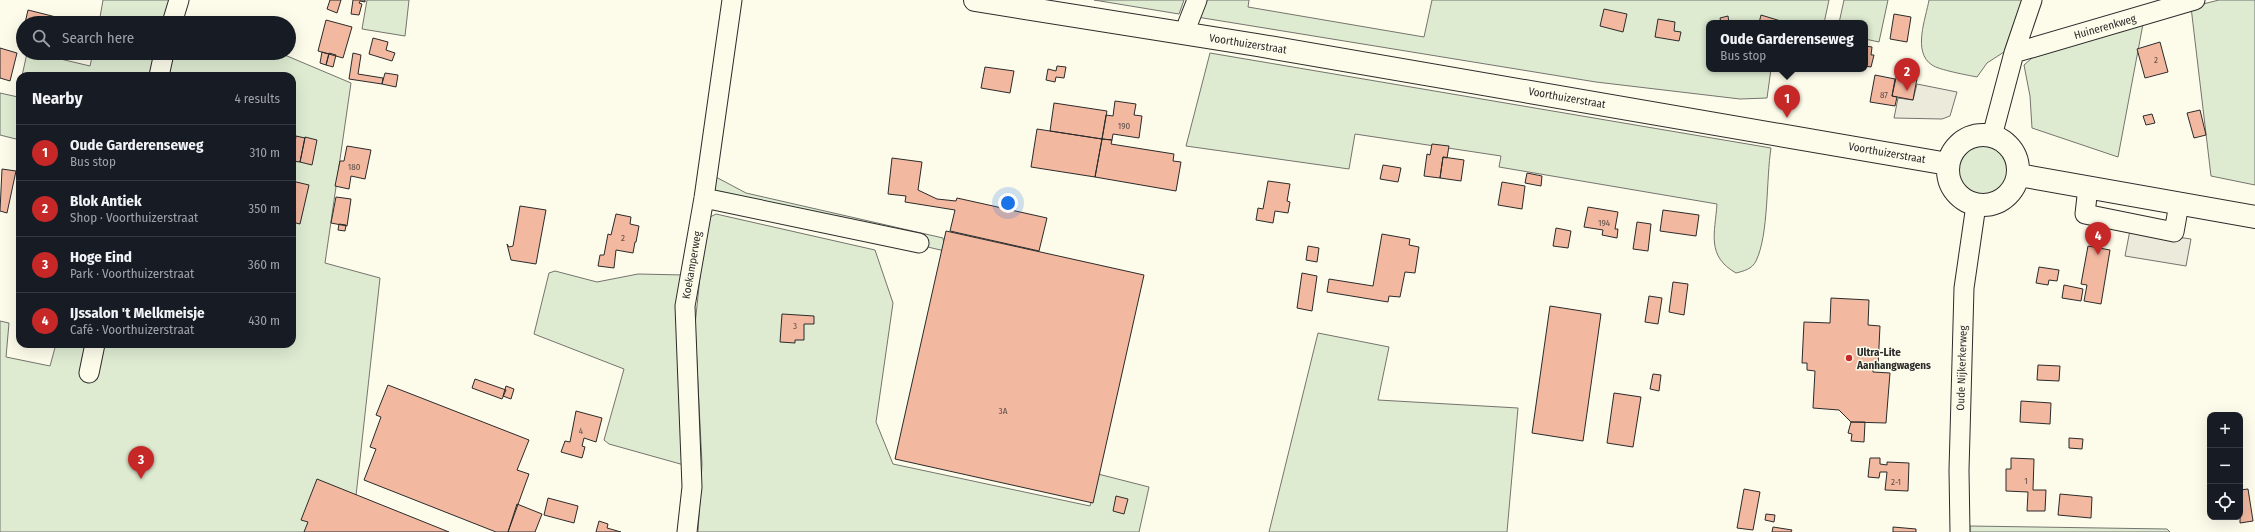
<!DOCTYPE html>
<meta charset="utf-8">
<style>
body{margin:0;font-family:"Fira Sans Condensed",sans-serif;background:#242831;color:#f1f3f6}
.controls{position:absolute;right:12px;bottom:12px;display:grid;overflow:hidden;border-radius:8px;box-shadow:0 4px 16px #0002}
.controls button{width:36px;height:36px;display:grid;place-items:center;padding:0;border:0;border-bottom:1px solid #363941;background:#171b24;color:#f1f3f6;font:20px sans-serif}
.you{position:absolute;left:1008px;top:203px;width:14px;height:14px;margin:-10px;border:3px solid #fff;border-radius:50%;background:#1a73e8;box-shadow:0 0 0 6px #1a73e833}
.badge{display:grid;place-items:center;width:26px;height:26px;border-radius:50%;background:#c62828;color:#fff;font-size:13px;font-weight:700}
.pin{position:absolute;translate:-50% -33px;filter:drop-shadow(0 1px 2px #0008)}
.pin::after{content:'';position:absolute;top:21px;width:14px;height:12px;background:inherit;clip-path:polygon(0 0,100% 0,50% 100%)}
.popup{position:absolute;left:1706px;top:20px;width:162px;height:52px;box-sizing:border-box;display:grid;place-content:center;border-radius:8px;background:#171b24;filter:drop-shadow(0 1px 3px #0005);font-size:13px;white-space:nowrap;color:#9ea1a6}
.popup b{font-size:15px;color:#f1f3f6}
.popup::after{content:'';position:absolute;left:50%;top:100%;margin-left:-8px;border:8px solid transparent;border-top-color:#171b24}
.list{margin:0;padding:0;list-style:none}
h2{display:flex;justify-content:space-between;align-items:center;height:52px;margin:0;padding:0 16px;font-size:17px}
h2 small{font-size:13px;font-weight:400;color:#9ea1a6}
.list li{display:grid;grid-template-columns:26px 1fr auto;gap:12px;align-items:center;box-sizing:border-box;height:56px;padding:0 16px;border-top:1px solid #363941}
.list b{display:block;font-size:15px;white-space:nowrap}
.list p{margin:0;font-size:13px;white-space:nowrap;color:#9ea1a6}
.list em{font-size:13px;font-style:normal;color:#9ea1a6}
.icon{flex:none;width:22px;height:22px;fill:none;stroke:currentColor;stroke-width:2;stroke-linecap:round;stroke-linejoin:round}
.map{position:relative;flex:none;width:2255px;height:532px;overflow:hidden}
.search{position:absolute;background:#171b24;box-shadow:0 4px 16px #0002;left:16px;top:16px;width:280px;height:44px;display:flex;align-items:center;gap:10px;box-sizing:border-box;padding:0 14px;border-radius:22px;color:#9ea1a6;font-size:15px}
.panel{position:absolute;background:#171b24;box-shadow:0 4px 16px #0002;left:16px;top:72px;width:280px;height:276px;border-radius:12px}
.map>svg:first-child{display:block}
</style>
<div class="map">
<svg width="2255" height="532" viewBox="0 0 2255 532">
<rect width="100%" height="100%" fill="#fdfbea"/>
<path fill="#deebd1" stroke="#74746e" d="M103,0h69l-7,23h-66z
M367,0h42l-4,36 -43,-7z
M1094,0h90l-5,14z
M1203,0h46l-1,7 176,30 8,-37h397l-5,23h-115v46h62l-4,29 -27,1 -144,-17 -399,-65z
M1844,0h44l-9,42 -14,-3v-16h-26z
M1929,0h93l-18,52 -17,11 -10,14c-10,-2 -38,-7 -45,-12 -20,-13 -6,-47 -3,-65z
M2219,0h36v185l-44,-9 -20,-169z
M2143,24l-25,133 -86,-29 -2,-32 -6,-31 8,-7z
M27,53h8l55,13 3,-13h64l-6,23h-129z
M173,53h107l71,30 -26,180 55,15 -28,254h-352v-211l9,2 -3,34 44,9 6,-22h32l-5,32 14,3 7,-35h188v-268h-125z
M1210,53l561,95c-5,31 -2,86 -15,113 -4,8 -12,10 -20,12 -30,-17 -21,-40 -19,-69l-218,-37 2,-11 -146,-22 -6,35 -163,-23z
M20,87v53l-20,-5v-42l18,4z
M1958 171a25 25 0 1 1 50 0a25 25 0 1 1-50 0Z
M714,176l32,17 197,45 2,13 -236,-54z
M716,214l159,36 18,53 -17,119 17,42 197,42 8,-32 51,13 -10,45h-441l4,-68 -7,-139 11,-106z
M555,271l42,11 41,-8 46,1v190l-75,-21 -5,-4 20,-71 -90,-35 15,-61z
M1318,333l71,14 -11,53 140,8 -11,124h-238z
M1970,526l197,3 3,3h-200z"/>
<path fill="#eceadb" stroke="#74746e" d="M1917,84l40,8 -7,24 -8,3 -48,-1 4,-20 15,2z
M2130,230l61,9 -5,27 -61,-10z"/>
<path fill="#f2b8a0" stroke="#2b2b2b" d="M330,0h11l-4,13 -10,-4z
M353,0h12v2l-5,-1 -1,2 3,1 -3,11 -8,-1z
M1604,9l23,5 -4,18 -23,-6z
M28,10l28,7 -1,6h-30z
M1894,14l17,3 -4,25 -17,-3z
M1761,15l23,7 -1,1h-24z
M1728,16l1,7h-8l-1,-5z
M1658,19l17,3 -1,9 7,1 -2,9 -24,-4z
M326,20l26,7 -9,31 -25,-7z
M373,38l15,4 -2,8 9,3 -3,8 -23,-7z
M2160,42l8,30 -23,6 -8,-29z
M1865,46l7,1 -1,8h3l-3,12 -6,-1z
M0,48l17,5 -7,28 -10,-3z
M322,52l7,2 -3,11 -6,-2z
M329,53l7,2 -3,12 -7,-2z
M353,53l8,2 -3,19 25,4 -1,6 -33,-5z
M1057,66l9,1 -2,11 -8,-1 -1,5 -9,-2 2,-11 8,2z
M985,67l29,4 -4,22 -29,-5z
M1898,69l20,4 -5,27 -21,-4z
M385,73l13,2 -2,12 -14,-3z
M1875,75l20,4 -3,17 5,1 -2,9 -25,-4z
M1115,101l21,3 -2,11 8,1 -3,22 -26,-4 -1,6 -10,-1 4,-24 7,1z
M1054,103l53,8 -5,28 -52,-8z
M2200,110l6,25 -12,3 -7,-25z
M2152,114l3,9 -9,2 -3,-9z
M1037,129l65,10 -7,38 -64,-10z
M296,136l9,2 -5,24 -8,-1z
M305,137l12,3 -5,25 -12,-3z
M1102,139l10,1 -1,4 63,10 -1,7 8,1 -5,29 -81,-14z
M1432,144l17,2 -2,12 -4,-1 -3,21 -16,-2 3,-22 3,1z
M347,146l24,4 -6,29 -14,-3 -2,13 -14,-3 5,-25h4z
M1443,157l21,3 -3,21 -21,-3z
M892,158l30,4 -4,28 19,9 19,2 1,-3 90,20 -8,33 -89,-20 5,-21 -50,-8 1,-6 -18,-2z
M1383,165l18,3 -3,14 -18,-3z
M2,169l14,2 -9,42 -7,-2z
M1527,173l15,3 -1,10 -16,-3z
M292,181l17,4 -9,39 -8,-2z
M1268,181l22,3 -3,17 3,1 -2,11 -13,-2 -2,12 -17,-3 2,-12 5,1z
M1502,182l23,4 -3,23 -24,-4z
M336,197l15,2 -4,27 -16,-3z
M520,206l26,4 -10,54 -25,-4 -4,-16 2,3 4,-1z
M1588,207l30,5 -3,17h3l-1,9 -15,-3 1,-5 -19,-3z
M1663,210l36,5 -3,21 -36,-5z
M616,214l15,3 -1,7 9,2 -3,16h-1l-2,11 -17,-3 -2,18 -16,-2 2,-11h4l4,-21 3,1z
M1637,222l14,2 -3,27 -15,-2z
M339,224l7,1 -1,6 -7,-1z
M1556,228l15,3 -3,17 -15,-2z
M946,231l198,44 -51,228 -198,-44z
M1382,234l28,5 -1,6 10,2 -4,26 -10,-1 -5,25 -11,-1 -1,6 -61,-10 2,-13 44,7z
M1308,246l11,2 -2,14 -11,-2z
M2088,246l22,4 -9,54 -17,-3 3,-16 -6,-1z
M2039,267l20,3 -2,11 -8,-1 -1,5 -12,-2z
M1302,273l15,3 -5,35 -15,-3z
M1673,282l15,2 -4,31 -15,-3z
M2064,285l19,4 -2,12 -19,-3z
M1649,296l13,2 -4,26 -13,-2z
M1831,298l38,2 -1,25 12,1 -2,41h-5v5l17,1 -4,50 -35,-1 -12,-12 -26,-2 2,-37 -8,-1v-7h-5l2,-41 26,1z
M1550,306l51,8 -18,127 -51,-8z
M782,314l32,2v8h-10v16h-9v3l-15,-1z
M2038,365l22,1 -1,15 -22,-1z
M1653,374l8,1 -2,16 -9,-2z
M475,379l31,11 -4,9 -30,-11z
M388,385l141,55 -12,30 12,4 -21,58h-12l-132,-52 12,-31 -6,-2 11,-30 -5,-2z
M506,386l8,3 -3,10 -8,-3z
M1614,393l27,4 -8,50 -26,-4z
M2021,401l30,2 -1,21 -30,-2z
M576,411l26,7 -6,24 -12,-4 -2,8 3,1 -3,11 -21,-6 4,-11 5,1z
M1851,422h14l-1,20 -13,-1 1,-7 -4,-1z
M2069,438l14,1 -1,10 -13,-1z
M1870,458h10v6l7,1v-3l22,1 -1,28 -23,-1 2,-18h-7l-1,6 -11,-1z
M2011,458l23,1 -1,31h13l-1,21h-18l1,-19 -22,-1v-22h5z
M317,479l132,53h-145l4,-10 -7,-2z
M1744,489l16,3 -7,38 -16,-2z
M2248,489l5,32 -13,2v-33z
M2060,494l32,3 -1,21 -33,-3z
M1116,496l12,3 -4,15 -11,-3z
M548,498l30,8 -4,17 -30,-8z
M517,504l25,10 -7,18h-27z
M1766,514l9,1 -1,7 -9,-2z
M599,521l9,3 -1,4 14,4h-25z
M1773,527l19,3 -1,2h-19z
M1893,527l23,2v3h-23z"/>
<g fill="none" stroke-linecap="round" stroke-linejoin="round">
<defs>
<path id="minor" d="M172,23l7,-23
M1186,33l2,-10 9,-23
M2014,53l181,-53
M159,76l5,-23
M1992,136l22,-83 18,-53
M2088,187l-3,27 89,18 5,-28
M704,198l215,45
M89,373l6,-29
M687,532l5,-45 -7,-181 19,-108 28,-198
M1960,532l-1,-62 5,-182 12,-83"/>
<path id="major" d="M975,0l282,45 691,119
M1948 170a35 35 0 1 1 70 0a35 35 0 1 1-70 0Z
M2019,175l236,42"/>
</defs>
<use href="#minor" stroke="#2b2b2b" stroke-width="21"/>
<use href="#major" stroke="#2b2b2b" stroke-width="24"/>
<use href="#minor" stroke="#fdfbea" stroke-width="19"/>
<use href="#major" stroke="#fdfbea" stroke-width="22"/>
</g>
<circle fill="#c62828" stroke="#fdfbea" stroke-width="1.5" cx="1849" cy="358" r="4"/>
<g text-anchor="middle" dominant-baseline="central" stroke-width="3" stroke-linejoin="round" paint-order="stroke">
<g font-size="9" fill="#5d4e48">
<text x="2156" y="60">2</text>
<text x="1884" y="95">87</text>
<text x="1124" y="126">190</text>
<text x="354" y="167">180</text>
<text x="1604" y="223">194</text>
<text x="623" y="238">2</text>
<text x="795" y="326">3</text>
<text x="1003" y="411">3A</text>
<text x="581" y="431">4</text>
<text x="2026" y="481">1</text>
<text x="1896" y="482">2-1</text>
</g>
<g font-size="11" fill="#2b2b2b" stroke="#fdfbea">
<text transform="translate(2105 27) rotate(-16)">Huinerenkweg</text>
<text transform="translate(1248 44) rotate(9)">Voorthuizerstraat</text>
<text transform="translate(1567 98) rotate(10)">Voorthuizerstraat</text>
<text transform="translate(1887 153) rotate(10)">Voorthuizerstraat</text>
<text transform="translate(692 265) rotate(-80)">Koekamperweg</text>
<text transform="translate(1962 368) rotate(-88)">Oude Nijkerkerweg</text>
</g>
<g font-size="11" font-weight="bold" fill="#2b2b2b" stroke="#fdfbea" text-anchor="start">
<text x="1857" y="352">Ultra-Lite<tspan x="1857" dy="13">Aanhangwagens</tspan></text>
</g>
</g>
</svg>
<div class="controls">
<button>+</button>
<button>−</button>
<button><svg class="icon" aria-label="locate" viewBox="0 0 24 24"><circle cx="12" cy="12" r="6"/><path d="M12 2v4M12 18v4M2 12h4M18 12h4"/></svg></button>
</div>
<div class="you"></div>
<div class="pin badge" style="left:1787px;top:118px">1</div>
<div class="popup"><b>Oude Garderenseweg</b>Bus stop</div>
<div class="pin badge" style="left:1907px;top:91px">2</div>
<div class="pin badge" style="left:141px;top:479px">3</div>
<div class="pin badge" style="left:2098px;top:255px">4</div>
<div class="search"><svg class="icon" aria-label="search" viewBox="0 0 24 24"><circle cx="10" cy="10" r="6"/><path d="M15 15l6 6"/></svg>Search here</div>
<section class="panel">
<h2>Nearby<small>4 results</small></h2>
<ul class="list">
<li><span class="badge">1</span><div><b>Oude Garderenseweg</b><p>Bus stop</p></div><em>310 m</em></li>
<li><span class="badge">2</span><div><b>Blok Antiek</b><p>Shop · Voorthuizerstraat</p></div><em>350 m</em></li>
<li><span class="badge">3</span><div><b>Hoge Eind</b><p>Park · Voorthuizerstraat</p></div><em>360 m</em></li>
<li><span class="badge">4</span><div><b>IJssalon 't Melkmeisje</b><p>Café · Voorthuizerstraat</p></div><em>430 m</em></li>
</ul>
</section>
</div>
